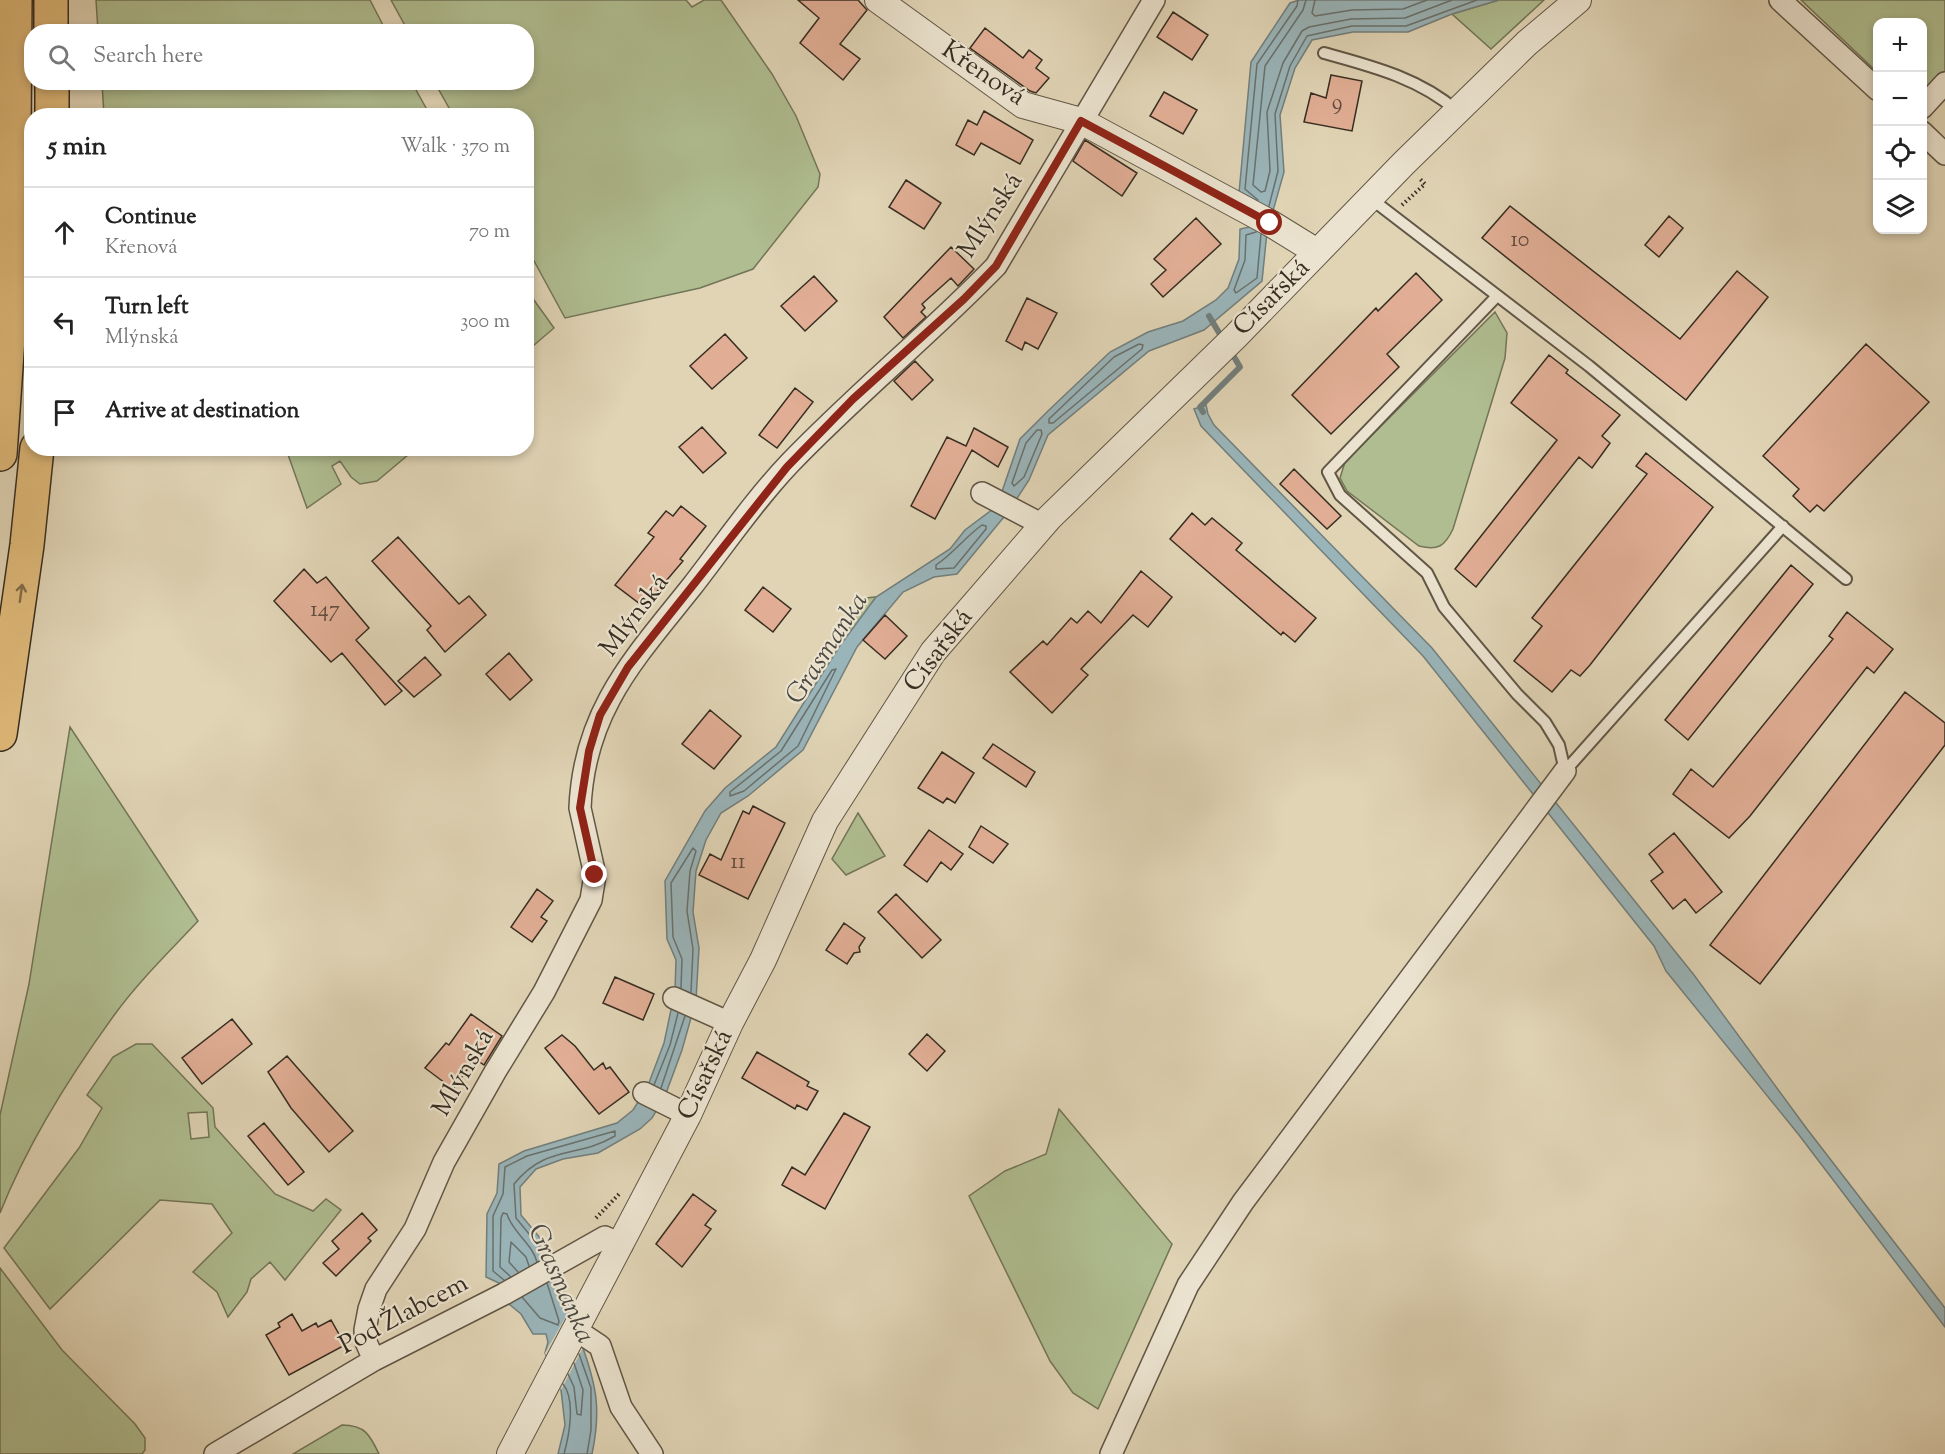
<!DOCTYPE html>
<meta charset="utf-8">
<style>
body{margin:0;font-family:"Sorts Mill Goudy",serif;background:#f2f2f2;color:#222}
.controls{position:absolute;right:18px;top:18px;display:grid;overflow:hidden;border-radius:12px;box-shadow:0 3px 9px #0003}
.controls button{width:54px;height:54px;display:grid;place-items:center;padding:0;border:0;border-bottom:2px solid #e0e0e0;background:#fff;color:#222;font:30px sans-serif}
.stop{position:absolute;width:18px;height:18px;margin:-14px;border:4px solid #8f2418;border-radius:50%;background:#fff}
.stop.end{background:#8f2418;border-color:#fff;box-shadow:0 2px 6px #0008}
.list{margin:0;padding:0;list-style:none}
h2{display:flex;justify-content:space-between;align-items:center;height:78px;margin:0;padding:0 24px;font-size:26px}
h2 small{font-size:20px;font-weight:400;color:#767676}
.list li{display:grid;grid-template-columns:39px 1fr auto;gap:18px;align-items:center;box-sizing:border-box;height:90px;padding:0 24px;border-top:2px solid #e0e0e0}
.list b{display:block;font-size:22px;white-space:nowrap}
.list p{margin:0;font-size:20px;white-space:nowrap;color:#767676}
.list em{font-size:20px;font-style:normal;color:#767676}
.icon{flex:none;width:33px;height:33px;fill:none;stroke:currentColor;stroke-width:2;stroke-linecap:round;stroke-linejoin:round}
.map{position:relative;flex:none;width:1945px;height:1454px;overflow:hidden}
.search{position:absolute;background:#fff;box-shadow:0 3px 9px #0003;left:24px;top:24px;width:510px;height:66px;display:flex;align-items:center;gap:15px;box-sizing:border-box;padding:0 21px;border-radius:24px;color:#767676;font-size:22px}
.panel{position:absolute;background:#fff;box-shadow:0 3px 9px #0003;left:24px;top:108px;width:510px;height:348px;border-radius:24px}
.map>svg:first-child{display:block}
</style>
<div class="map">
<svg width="1945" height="1454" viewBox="0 0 1945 1454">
<rect width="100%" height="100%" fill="#e0d4b5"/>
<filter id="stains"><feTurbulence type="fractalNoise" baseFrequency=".00333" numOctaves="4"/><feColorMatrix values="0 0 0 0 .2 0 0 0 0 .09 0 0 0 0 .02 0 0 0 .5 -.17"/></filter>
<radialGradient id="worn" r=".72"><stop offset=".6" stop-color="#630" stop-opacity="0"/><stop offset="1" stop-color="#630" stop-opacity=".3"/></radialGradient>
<path fill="#afbd90" stroke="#737558" stroke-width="1.5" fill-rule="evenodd" d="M96,0h274l16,31h-288z
M391,0h295l6,7 12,-7h17l51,74 24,42 24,58 -2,13 -65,82 -53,19 -135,30 -38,-70 -1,-132 -73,-1 -18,-32 91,-1v-50l-118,-1z
M1499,0h45l-53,49 -39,-35z
M1801,0h144v73l-22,25 -1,-76h-44l-1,50z
M102,83h310l18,32h-326z
M526,289l28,39 -27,23h-1z
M1495,312l12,21 -2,25 -52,171c-8,17 -15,22 -34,17l-72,-55 -7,-13 5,-16z
M286,449h129l-38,32 -17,3 -9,-7 -11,-16 -8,5 9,18 -34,24z
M876,597l-25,36 -2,-5 17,-30z
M70,727l128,194c-28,30 -59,60 -83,93 -43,59 -88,131 -115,199v-98l29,-131z
M858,813l27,43 -39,19 -14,-16z
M136,1044h16l61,64 2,19 60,67 38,17 13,-12 15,11 -56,70 -15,-18 -19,17 -4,13 -19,25 -11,-25 -24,-20 39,-39 -20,-29 -52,-4 -110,109 -46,-61 75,-100 23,-40 -15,-13 26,-38zM207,1112l2,25 -18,2 -3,-26z
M1059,1109l113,135 -74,165 -25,-16 -23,-32 -81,-165 36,-25 41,-17z
M0,1268l62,82 73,74 10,14v12l-3,4h-142z
M342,1425c23,0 28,10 37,29h-86z"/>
<path fill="#9ab5ba" stroke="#727f7d" stroke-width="1.5" d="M1299,0h200l-47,14 -44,18h-55l-41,8 -17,28 -15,47 4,57 -17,60 -5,49 -58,49 -55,21 -101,84 -19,45 -21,32 -51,62 -23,3 -31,15 -46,55 -54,103 -55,46 -27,17 -15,27 -10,31 -3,41 6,36 -3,52 -14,50 -17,46 -13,22 -12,11 -42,24 -35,6 -27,10 -16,18 1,28 29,35 -1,5 11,21 20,70 3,2c14,40 18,63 9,106h-34l7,-29 -4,-35 -16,-37 3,-11 -2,-8h-13l-12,-20 -12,-10 -10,-21 -13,-6 1,-63 10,-21 2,-29 25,-13 93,-28 16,-13 14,-22 17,-45 11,-52 1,-31 -9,-21 -2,-58 40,-70 20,-23 51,-41 63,-100 37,-50 74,-48 15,-19 32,-24 23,-67 29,-29 61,-58 38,-20 35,-11 33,-21 12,-12 11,-29 1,-30 14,-3 -15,-33 12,-131 39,-59z
M1206,405l2,9 6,11 218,223 262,327 113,154 138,179v19l-146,-192 -133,-164 -12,-25 -231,-290 -222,-230 -7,-17z"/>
<path fill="#e0d4b5" d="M569,1311l11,35 3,2 -22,42 -16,-37z"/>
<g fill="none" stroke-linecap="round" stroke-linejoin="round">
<path stroke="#68716e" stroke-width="1.5" d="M1306,0l-3,10 -38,56 -12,119 8,7 4,-1 5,-20 -3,-59 16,-49 19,-32 7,-4 42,-8 54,-1 47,-18
M1315,0l-3,13 3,3 37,-6 51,-1 24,-9
M1258,200l-13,-11 12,-125 40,-58 1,-6
M1269,206l9,-35 -3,-57 15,-48 17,-30 45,-10h54l71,-26
M1256,232l-10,3 -1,25 -11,30 2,3 21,-15 4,-44
M1139,344l4,1 -1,4 -89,74h-4v-4l65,-62z
M1037,430h4l1,4 -18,43 -10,9 -2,-3 14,-40z
M982,525l4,1v3l-32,39 -18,1v-4c18,-12 29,-28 46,-40z
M836,669l-38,77 -54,45 -14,5v-4l51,-41 51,-81z
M681,988l1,-29 -9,-22 -2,-54 22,-35 3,3 -6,20 -3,40 6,38 -2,43
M654,1085l16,-40 8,-32
M661,1088l24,-72
M518,1272l-9,-10 2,-20 15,15 3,9
M511,1277l-11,-10 1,-49 2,-5 4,1c5,18 25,29 30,48
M504,1280l-11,-9v-55l10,-22 2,-27 22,-11 88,-25v5c-39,23 -68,8 -101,48l2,34 27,33v7
M522,1297l18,21 18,7 1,-4 -12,-38
M579,1354l12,34v42l-4,24
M568,1374l6,13 3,27 4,1 2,-25 -9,-27
M563,1384c13,16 6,52 1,70"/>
<path stroke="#727f7d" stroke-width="6" d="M1209,316l15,25
M1203,412l-3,-5 40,-40 -10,-17"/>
</g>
<path fill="#e1ae95" stroke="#372d21" stroke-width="1.5" d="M798,0h60l9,10 -27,34 20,15 -17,21 -43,-37 19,-25z
M1173,12l35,23 -16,25 -35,-23z
M985,28l38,30 6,-8 13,10 -6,8 13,10 -13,15 -6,-2 -60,-43z
M1331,75l31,6 -10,50 -48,-9 7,-29 15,5z
M1164,92l33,18 -14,24 -33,-18z
M984,111l49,29 -13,24 -39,-21 -7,12 -18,-10 12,-25 9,5z
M1085,140l52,33 -15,23 -49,-35z
M906,180l35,23 -17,26 -35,-22z
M1510,206l170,133 57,-68 31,26 -82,103 -204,-162z
M1669,216l14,12 -24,29 -14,-12z
M1196,218l25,26 -58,53 -12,-13 15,-14 -12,-11z
M951,247l23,22 -16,17 -7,-8 -29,26 3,4 -4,4 5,5 -23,21 -19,-21z
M1416,273l26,27 -55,54 12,13 -68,67 -39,-39 84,-87 2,3z
M814,276l23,25 -32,30 -24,-25z
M1027,298l30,15 -19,36 -13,-7 -3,8 -16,-9z
M725,334l22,24 -35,31 -22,-23z
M1866,344l63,58 -105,109 -7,-6 -7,7 -17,-16 6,-7 -36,-33z
M1549,355l19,15 -2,3 54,42 -18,21 8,7 -18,25 -13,-11 -103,130 -21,-18 102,-129 -46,-37z
M915,361l18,19 -21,20 -18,-19z
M795,388l18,14 -36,46 -18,-13z
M702,427l24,26 -23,20 -24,-26z
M974,428l34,19 -10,20 -26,-17 -37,69 -24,-13 36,-69 19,9z
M1646,453l67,54 -123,158 -10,11 -9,-6 -19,22 -38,-31 28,-35 -10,-8 115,-144 -11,-8z
M1294,469l47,47 -14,13 -47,-45z
M681,506l25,20 -26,33 3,2 -39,46 -29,-22 39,-48 -6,-4 18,-22 7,5z
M1192,513l13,12 7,-7 30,25 -6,7 80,68 -21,24 -12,-10 -2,3 -111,-96z
M398,537l61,67 10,-8 17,19 -41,37 -18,-22 4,-4 -59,-65z
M1791,565l22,19 -125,156 -23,-20z
M304,569l13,14 9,-6 43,51 -13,12 46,51 -17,14 -43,-52 -11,9 -57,-61z
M1141,571l31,26 -24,30 -15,-12 -52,54 7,6 -36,38 -42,-41 33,-31 4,4 24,-27 6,5 11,-12 13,12z
M763,587l28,22 -18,23 -28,-22z
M1847,612l46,37 -19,24 -7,-6 -117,149 -21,22 -56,-44 18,-25 22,18 120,-148 -4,-3z
M885,615l22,21 -22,23 -22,-19z
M509,653l23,27 -22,20 -24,-26z
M425,657l16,18 -27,22 -16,-16z
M1905,692l40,31v22l-185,239 -50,-39z
M710,710l31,26 -27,33 -32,-25z
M993,744l42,28 -9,15 -43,-29z
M942,752l32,21 -19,30 -8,-5 -4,5 -25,-15z
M753,806l32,17 -37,76 -49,-24 11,-21 11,6 22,-49 6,3z
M981,826l27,18 -15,19 -24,-16z
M929,830l34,24 -12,16 -10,-8 -14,20 -23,-17z
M1674,833l48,59 -26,21 -11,-14 -12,10 -22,-28 12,-9 -14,-18z
M537,889l16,12 -12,16 6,4 -15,21 -21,-15z
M896,894l45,46 -19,18 -44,-46z
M844,923l21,15 -6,9 1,5 -6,1 -7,11 -21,-14z
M615,977l39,17 -11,26 -40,-17z
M471,1014l31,22 -18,29 -9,-6 -22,30 -28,-21 21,-25 3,2z
M232,1019l20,25 -50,40 -20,-26z
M927,1034l18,17 -18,20 -18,-17z
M562,1035l13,11 19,24 9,-7 3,6 4,-2 19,25 -30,22 -54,-66z
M757,1052l52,30 -2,4 11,5 -11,19 -10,-5 -2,4 -53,-31z
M287,1056l66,75 -24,21 -38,-44 -23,-36z
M844,1113l26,14 -45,82 -43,-24 10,-18 13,8z
M264,1123l40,49 -16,13 -40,-49z
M693,1194l23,17 -11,14 6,4 -29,38 -26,-23z
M362,1213l15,17 -9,8 3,3 -35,35 -13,-13 16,-14 -7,-8z
M292,1314l10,17 14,-8 2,4 13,-7 14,25 -56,30 -23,-40 14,-8 -2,-4z"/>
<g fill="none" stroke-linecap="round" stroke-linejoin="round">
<defs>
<path id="service" d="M1324,53c47,13 95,25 133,58
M1370,198l219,168 257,213
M1497,296l-169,176 12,23 87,78 17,34 73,87 28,28 14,23 6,26
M1565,771l218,-245"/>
<path id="minor" d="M1780,0l98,90
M1922,108l23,-25
M1922,132l23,22
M982,493l61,32
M674,998l56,25
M644,1093l44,22
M576,1330l24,16 21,61 31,47
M374,1360l-8,-18 -1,-12 4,-21 7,-20 39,-60 29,-67 51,-90 49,-80 47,-92 4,-25 -15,-67c4,-98 55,-150 113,-223 31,-40 61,-84 96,-121 66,-69 141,-130 207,-198l158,-266
M215,1454l159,-94 130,-66 101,-57 17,8
M1111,1454l77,-169 55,-83 322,-431"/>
<path id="tertiary" d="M878,0l145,105 58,16 189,102 47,29
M510,1454l178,-339 42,-92 33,-63 62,-139 108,-169 116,-134 187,-182 168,-173 123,-120 51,-43"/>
<path id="motorway" d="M51,0v32
M52,116v-34
M0,454l13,-189 2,-265
M0,734l27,-189 10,-97"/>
</defs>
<use href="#service" stroke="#615746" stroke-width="14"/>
<use href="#minor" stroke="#615746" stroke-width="24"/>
<use href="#tertiary" stroke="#615746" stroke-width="28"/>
<use href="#motorway" stroke="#372d21" stroke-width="36"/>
<path stroke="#372d21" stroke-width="4" stroke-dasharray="1.5 3" stroke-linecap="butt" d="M1402,205l23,-21 -6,-6
M596,1218l24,-25"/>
<use href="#service" stroke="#ebe3cf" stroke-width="10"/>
<use href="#minor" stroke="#ebe3cf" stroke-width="21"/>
<use href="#tertiary" stroke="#ebe3cf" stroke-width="26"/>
<use href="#motorway" stroke="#e0ba7a" stroke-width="33"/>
</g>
<defs><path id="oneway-shaft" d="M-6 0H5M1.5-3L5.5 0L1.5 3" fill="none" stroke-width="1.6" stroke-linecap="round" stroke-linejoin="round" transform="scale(1.5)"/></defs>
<use stroke="#836c49" href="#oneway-shaft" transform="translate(21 593) rotate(-82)"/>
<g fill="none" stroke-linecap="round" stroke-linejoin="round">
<path stroke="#8f2418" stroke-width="8" d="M595,875l-15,-67 9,-57 11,-36 28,-48 159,-200 66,-68 111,-100 32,-33 85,-145 189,102"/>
</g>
<g text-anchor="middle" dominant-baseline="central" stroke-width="4.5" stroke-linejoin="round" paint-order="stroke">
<g font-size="22" fill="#624d3e">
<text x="1337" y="104">9</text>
<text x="1520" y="241">10</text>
<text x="325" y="611">147</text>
<text x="738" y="863">11</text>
</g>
<g font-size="26" fill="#372d21" stroke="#ebe3cf">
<text transform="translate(983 74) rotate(34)">Křenová</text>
<text transform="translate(991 216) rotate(-57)">Mlýnská</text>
<text transform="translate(1272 298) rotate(-45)">Císařská</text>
<text transform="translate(635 616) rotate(-53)">Mlýnská</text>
<text transform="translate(939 651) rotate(-53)">Císařská</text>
<text transform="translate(464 1073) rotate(-60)">Mlýnská</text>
<text transform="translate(706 1075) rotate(-65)">Císařská</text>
<text transform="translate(404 1315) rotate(-28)">Pod Žlabcem</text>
</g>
<g font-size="27" font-style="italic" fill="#4b4840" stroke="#ebe3cf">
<text transform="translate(828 649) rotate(-57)">Grasmanka</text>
<text transform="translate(560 1284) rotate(66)">Grasmanka</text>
</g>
</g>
<rect width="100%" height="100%" filter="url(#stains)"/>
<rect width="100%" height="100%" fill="url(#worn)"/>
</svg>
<div class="controls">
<button>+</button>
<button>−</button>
<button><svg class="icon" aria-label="locate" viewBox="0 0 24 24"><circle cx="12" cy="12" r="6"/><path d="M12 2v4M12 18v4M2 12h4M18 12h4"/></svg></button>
<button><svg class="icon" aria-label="layers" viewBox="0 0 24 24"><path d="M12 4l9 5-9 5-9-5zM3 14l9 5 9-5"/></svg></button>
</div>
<div class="stop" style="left:1270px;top:223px"></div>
<div class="stop end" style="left:595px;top:875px"></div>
<div class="search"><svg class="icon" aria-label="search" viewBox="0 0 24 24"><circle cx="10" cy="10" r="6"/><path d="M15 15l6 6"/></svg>Search here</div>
<section class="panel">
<h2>5 min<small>Walk · 370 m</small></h2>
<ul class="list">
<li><svg class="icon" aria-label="ahead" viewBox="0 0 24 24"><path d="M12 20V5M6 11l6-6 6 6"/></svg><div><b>Continue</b><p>Křenová</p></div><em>70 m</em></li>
<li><svg class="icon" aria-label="left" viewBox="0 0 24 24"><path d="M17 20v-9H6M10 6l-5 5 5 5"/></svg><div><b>Turn left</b><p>Mlýnská</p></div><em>300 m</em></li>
<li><svg class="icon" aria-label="arrive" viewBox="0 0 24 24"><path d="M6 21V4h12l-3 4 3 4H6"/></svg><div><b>Arrive at destination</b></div></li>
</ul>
</section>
</div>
